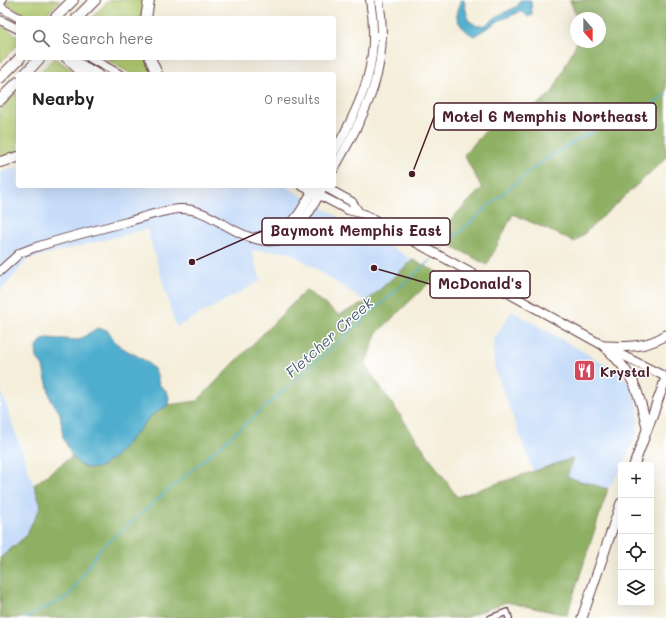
<!DOCTYPE html>
<meta charset="utf-8">
<style>
body{margin:0;font-family:Mali,sans-serif;background:#f2f2f2;color:#222}
.controls{position:absolute;right:12px;bottom:12px;display:grid;overflow:hidden;border-radius:4px;box-shadow:0 4px 16px #0002}
.controls button{width:36px;height:36px;display:grid;place-items:center;padding:0;border:0;border-bottom:1px solid #e0e0e0;background:#fff;color:#222;font:20px sans-serif}
.compass{position:absolute;left:570px;top:12px;width:36px;height:36px;border-radius:50%;background:#fff;box-shadow:0 4px 16px #0002;rotate:159deg}
.list{margin:0;padding:0;list-style:none}
h2{display:flex;justify-content:space-between;align-items:center;height:52px;margin:0;padding:0 16px;font-size:17px}
h2 small{font-size:13px;font-weight:400;color:#767676}
.icon{flex:none;width:22px;height:22px;fill:none;stroke:currentColor;stroke-width:2;stroke-linecap:round;stroke-linejoin:round}
.map{position:relative;flex:none;width:666px;height:618px;overflow:hidden}
.search{position:absolute;background:#fff;box-shadow:0 4px 16px #0002;left:16px;top:16px;width:320px;height:44px;display:flex;align-items:center;gap:10px;box-sizing:border-box;padding:0 14px;border-radius:4px;color:#767676;font-size:15px}
.panel{position:absolute;background:#fff;box-shadow:0 4px 16px #0002;left:16px;top:72px;width:320px;height:116px;border-radius:4px}
.map>svg:first-child{display:block}
</style>
<div class="map">
<svg width="666" height="618" viewBox="0 0 666 618">
<rect width="100%" height="100%" fill="#fff"/>
<filter id="ink" filterUnits="userSpaceOnUse"><feTurbulence type="fractalNoise" baseFrequency=".025" numOctaves="2"/><feDisplacementMap in="SourceGraphic" scale="8" xChannelSelector="R" yChannelSelector="G"/><feConvolveMatrix kernelMatrix="1 2 1 2 8 2 1 2 1" color-interpolation-filters="sRGB"/></filter>
<filter id="wash" filterUnits="userSpaceOnUse"><feTurbulence type="fractalNoise" baseFrequency=".012" numOctaves="4" result="noise"/><feDisplacementMap in="SourceGraphic" scale="16" xChannelSelector="R" yChannelSelector="G"/><feGaussianBlur stdDeviation="0.9" result="paint"/><feColorMatrix in="noise" values="0 0 0 0 0 0 0 0 0 0 0 0 0 0 0 0 0 1.4 0 .05"/><feComposite in="paint" operator="in"/></filter>
<g filter="url(#wash)">
<rect width="100%" height="100%" fill="#f4eeda"/>
<path fill="#c7ddf9" d="M18,167v19h267l128,74 -47,42 -76,-50 -39,-2 10,31 -85,46 -29,-98 -119,30 -28,33v-120z
M512,311l107,61 10,11 7,15 3,14 -2,19 -14,34h-2v5l-13,19 -41,-12 5,-19 -39,13 -39,-105 -1,-25z
M0,388l41,118 -16,31 -25,21z"/>
<path fill="#b3cc72" stroke="#7e764e" d="M8,0h52l-17,18h-11l-26,-14z
M109,0h38l-4,18h-51z
M0,25l18,11v8l-18,19z
M54,58l24,16h-40z
M104,58h44l6,16h-22z
M18,91l-1,10 1,56 -18,5v-52z"/>
<path fill="#8eb064" stroke="#6c6848" d="M570,0h96v158l-91,84 -62,-28 -26,51 -53,-29 48,-48 -18,-33 26,-29 47,-21 15,-12 25,-51h23v-24h-23z
M413,260l26,13 -63,61 -11,31 92,132 116,-39 -6,19 41,12 -41,126 -61,-13 -42,16h-464v-60l25,-21 16,-31 -7,-21 38,-29 8,9 36,-9 35,-40 17,-11 29,-4 109,-111 33,25 27,-13z"/>
<path fill="#4faece" stroke="#4c667c" d="M460,0h4l4,20 9,6 9,-1 13,-10 19,-9 2,-6h11l1,15 -4,2 -5,-5h-3l-20,8 -26,16c-8,-4 -19,-14 -17,-23 1,-6 4,-7 3,-13z
M97,328l10,2c4,4 6,9 9,13 12,10 27,13 37,25 8,9 1,16 14,23l2,7 -1,7 -17,11 -35,40 -15,11 -11,2 -10,-4 -8,-9 -9,-19 -3,-24 -9,-13 -8,-33 -6,-9 -1,-8 4,-8 6,-4 33,2z"/>
<g fill="none" stroke-linecap="round" stroke-linejoin="round">
<path stroke="#4faece" stroke-width="1.5" d="M439,252l40,-38 54,-46 45,-29 28,-14 25,-7 24,-15 11,-9
M26,618l43,-22 30,-46 166,-143 170,-151"/>
</g>
</g>
<g filter="url(#ink)">
<g fill="none" stroke-linecap="round" stroke-linejoin="round">
<defs>
<path id="street" d="M491,618l16,-6 2,6"/>
<path id="secondary" d="M0,7l19,11
M0,20l18,9
M90,58l29,16
M72,59l26,15
M334,152c29,-51 47,-92 36,-152
M334,169c32,-57 57,-101 45,-169
M302,186l46,24 16,4 240,132 62,31
M323,186l29,16 6,9
M252,238c42,-8 43,-17 63,-52
M0,271l20,-18 13,-5c31,-10 62,-18 94,-26 17,-5 35,-12 53,-13 17,-1 31,8 45,16 58,34 72,12 99,-39"/>
<path id="primary" d="M604,346c30,28 34,43 43,81
M604,346c22,1 42,2 62,-11
M634,465l32,-87
M582,618l39,-115"/>
<path id="highway" d="M0,2l1,-2
M55,18l18,-18
M77,18l18,-18
M146,18l3,-18
M67,58l17,16
M150,58l7,16
M25,74l15,-16
M0,78l20,-20
M0,100l18,-18
M0,162l18,-5"/>
</defs>
<use href="#street" stroke="#643e45" stroke-width="8"/>
<use href="#secondary" stroke="#643e45" stroke-width="10"/>
<use href="#primary" stroke="#643e45" stroke-width="11"/>
<use href="#highway" stroke="#643e45" stroke-width="12"/>
<use href="#street" stroke="#fff" stroke-width="5.5"/>
<use href="#secondary" stroke="#fff" stroke-width="8"/>
<use href="#primary" stroke="#fff" stroke-width="9"/>
<use href="#highway" stroke="#fff" stroke-width="10"/>
</g>
</g>
<defs>
<symbol id="restaurant-square" viewBox="-11 -11 22 22"><rect x="-9" y="-9" width="18" height="18" rx="4" fill="#d1495b" stroke="#fff"/><path d="M-5-6h1v4h1v-4h1v4h1v-4h1v5L-1.5 .5V6h-2V.5L-5-1ZM5-6V6H3V1.5H1.5Q1.5-4 5-6Z" fill="#fff"/></symbol>
</defs>
<g fill-rule="evenodd">
<use href="#restaurant-square" x="572" y="358" width="25" height="25"/>
</g>
<g text-anchor="middle" dominant-baseline="central" stroke-width="3" stroke-linejoin="round" paint-order="stroke">
<g font-size="14" font-weight="bold" fill="#4a1f2b" stroke="#fff" text-anchor="start">
<text x="600" y="371">Krystal</text>
</g>
<g font-size="15" font-style="italic" fill="#4c5f74" stroke="#fff">
<text transform="translate(329 337) rotate(-42)">Fletcher Creek</text>
</g>
</g>
<path fill="none" stroke="#4a1f2b" stroke-width="1.5" d="M412 174L434 117M192 262L262 231M374 268L430 284"/>
<g fill="#4a1f2b" stroke="#fff" stroke-width="1.5">
<circle cx="412" cy="174" r="4"/>
<circle cx="192" cy="262" r="4"/>
<circle cx="374" cy="268" r="4"/>
</g>
<g fill="#fff" stroke="#4a1f2b" stroke-width="1.5">
<rect x="434" y="103" width="222" height="27" rx="4"/>
<rect x="262" y="218" width="188" height="27" rx="4"/>
<rect x="430" y="271" width="100" height="27" rx="4"/>
</g>
<g font-size="15" text-anchor="middle" font-weight="bold" fill="#4a1f2b">
<text x="545" y="122">Motel 6 Memphis Northeast</text>
<text x="356" y="236">Baymont Memphis East</text>
<text x="480" y="289">McDonald's</text>
</g>
</svg>
<div class="controls">
<button>+</button>
<button>−</button>
<button><svg class="icon" aria-label="locate" viewBox="0 0 24 24"><circle cx="12" cy="12" r="6"/><path d="M12 2v4M12 18v4M2 12h4M18 12h4"/></svg></button>
<button><svg class="icon" aria-label="layers" viewBox="0 0 24 24"><path d="M12 4l9 5-9 5-9-5zM3 14l9 5 9-5"/></svg></button>
</div>
<svg class="compass" viewBox="-18 -18 36 36"><path d="M0-13l5 13h-10z" fill="#e53935"/><path d="M0 13l5-13h-10z" fill="#767676"/></svg>
<div class="search"><svg class="icon" aria-label="search" viewBox="0 0 24 24"><circle cx="10" cy="10" r="6"/><path d="M15 15l6 6"/></svg>Search here</div>
<section class="panel">
<h2>Nearby<small>0 results</small></h2>
<ul class="list">
</ul>
</section>
</div>
